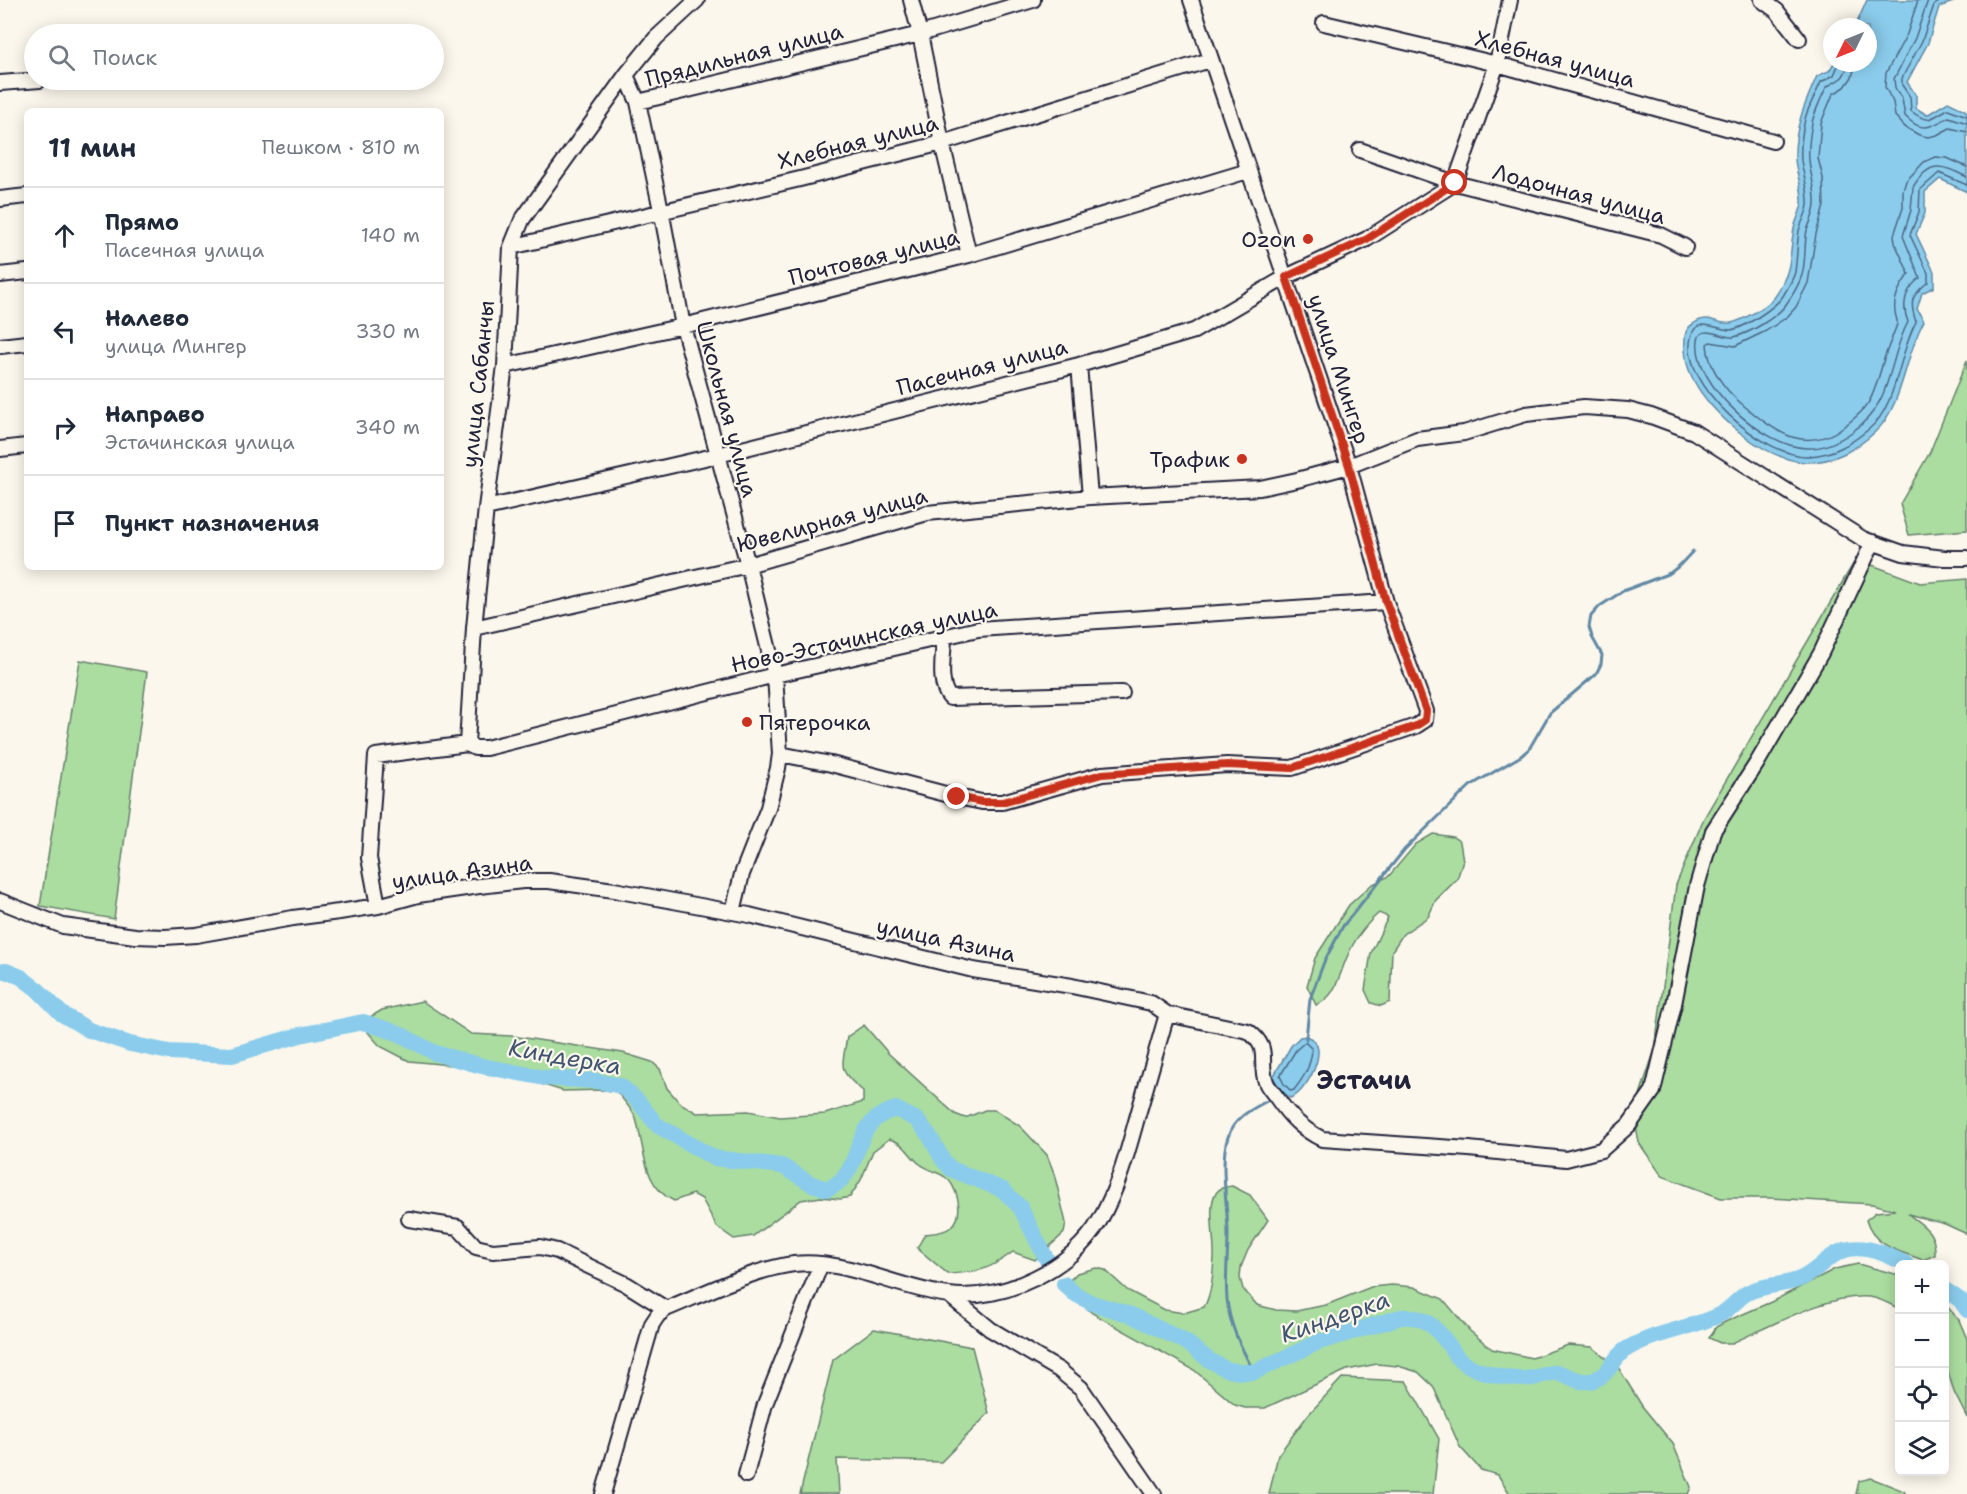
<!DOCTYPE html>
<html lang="ru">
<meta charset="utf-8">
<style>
body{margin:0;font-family:"Shantell Sans",sans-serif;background:#f6f6f7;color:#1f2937}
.controls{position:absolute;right:18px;bottom:18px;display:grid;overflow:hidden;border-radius:9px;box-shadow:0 3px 15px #0003}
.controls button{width:54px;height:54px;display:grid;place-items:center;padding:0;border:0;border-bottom:2px solid #e0e1e3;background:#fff;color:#1f2937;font:30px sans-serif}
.compass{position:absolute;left:1823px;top:18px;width:54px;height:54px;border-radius:50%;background:#fff;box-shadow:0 3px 15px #0003;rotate:227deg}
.stop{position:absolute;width:18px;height:18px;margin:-14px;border:4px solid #c8321e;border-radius:50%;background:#fff}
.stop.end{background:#c8321e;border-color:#fff;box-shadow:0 2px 6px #0008}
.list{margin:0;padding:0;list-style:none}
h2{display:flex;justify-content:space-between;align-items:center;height:78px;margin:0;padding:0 24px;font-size:26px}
h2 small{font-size:20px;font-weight:400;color:#747a83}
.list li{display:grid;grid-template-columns:39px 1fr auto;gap:18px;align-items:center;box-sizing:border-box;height:96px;padding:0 24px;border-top:2px solid #e0e1e3}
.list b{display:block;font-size:22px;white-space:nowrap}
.list p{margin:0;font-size:20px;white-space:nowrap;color:#747a83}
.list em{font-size:20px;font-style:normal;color:#747a83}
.icon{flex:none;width:33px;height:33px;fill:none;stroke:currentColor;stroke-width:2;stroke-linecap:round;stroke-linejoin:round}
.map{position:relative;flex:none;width:1967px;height:1494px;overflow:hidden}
.search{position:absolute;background:#fff;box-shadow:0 3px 15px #0003;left:24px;top:24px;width:420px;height:66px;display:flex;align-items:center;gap:15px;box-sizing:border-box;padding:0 21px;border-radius:33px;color:#747a83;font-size:22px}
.panel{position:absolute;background:#fff;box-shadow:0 3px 15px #0003;left:24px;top:108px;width:420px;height:462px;border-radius:9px}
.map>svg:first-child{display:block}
</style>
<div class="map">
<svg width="1967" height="1494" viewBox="0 0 1967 1494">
<rect width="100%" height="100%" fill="#fbf7ec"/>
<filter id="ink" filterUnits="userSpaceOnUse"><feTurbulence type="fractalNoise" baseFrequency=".0167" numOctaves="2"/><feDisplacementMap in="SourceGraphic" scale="12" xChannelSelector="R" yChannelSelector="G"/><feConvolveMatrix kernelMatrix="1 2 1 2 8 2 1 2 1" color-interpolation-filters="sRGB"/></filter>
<g filter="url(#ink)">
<path fill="#aadd9f" stroke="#66806d" stroke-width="1.5" d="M1967,360v170l-58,5 -9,-31 30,-52z
M1856,559l64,24 47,-4v655l-22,-10 -37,-10c16,12 28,18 27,41l-12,5c-24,-9 -50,-14 -57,-40l10,-8 19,-2 -23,-6 -101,-6h-50l-59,-22 -23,-33 -5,-30 21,-64 21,-164 28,-67z
M80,660l67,12 -33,247 -74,-13z
M1433,834l20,3 7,5 3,19 -6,18 -21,21 -8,17 -25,17 -11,17 -2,51 -9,4 -10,-3 -6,-13 6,-37 17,-36 -9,-4c-12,10 -25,27 -31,42 -9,19 -11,42 -32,50l-9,-19 8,-28 34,-53 22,-20 18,-9 27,-32z
M422,1001l49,33 41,2 111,17 29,9 8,7 7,19 13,15 17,10 51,-2 32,6 45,-3 38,-12v-11c-26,-21 -21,-23 -16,-54l17,-12 25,29 66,60 10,4 20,-8h10l25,16 27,29 7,18 12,50 -2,10 -29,27 -22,-8c-26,19 -34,20 -65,22l-31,-26 8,-14c8,-1 19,-1 26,-7 14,-11 7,-41 -6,-50 -7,-5 -17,-7 -25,-13 -12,-9 -14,-21 -31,-25l-16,12 -12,29 -11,17 -10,2 -19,-2 -20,3 -48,36 -19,3 -17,-12 -15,-28 -9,-5 -19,7c-32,-15 -29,-53 -38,-82 -3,-9 -13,-19 -19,-27l-11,-2 -43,1 -71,-22 -83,-8 -29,-15 -14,-16 -1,-10 17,-10z
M1232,1186l18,9 18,25 -20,30 -7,17 -1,11 3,11 14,16 19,5 20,1 30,-6 45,-18 21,-2 22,2 29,12 27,32 22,18 40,9 36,-13 24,2 26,20 24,39 31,38 18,43 -3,7h-178l-12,-19 -17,-5 -21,-23 -27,-61 -15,-14 -20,-6 -21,-2 -30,6 -82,38h-20l-10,-3 -41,-35 -102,-57 -11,-10 -11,-23 7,-7 19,-5 9,2 22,20 38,20 19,3 20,-6c8,-14 9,-33 10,-50 1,-15 -7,-53 2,-64 4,-6 10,-6 16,-7z
M1858,1264l41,11v34c-9,-5 -19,-11 -30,-12 -40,-4 -100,30 -137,46h-12l-11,-5 7,-11 11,-6 44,-19 64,-33z
M1944,1303l15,17 8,19v79l-13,-26 -9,-31z
M874,1329l98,18 17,66 -48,49 -104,-3 2,35h-39l33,-134z
M1342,1378l64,3 33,58 -6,55h-164l9,-39 30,-40z
M1871,1478l33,13 2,3h-50l3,-13z"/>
<path fill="#8bccec" stroke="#6188a5" stroke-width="1.5" d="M1867,0h92l-20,7 -11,36 -21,39 9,13v13l11,7 21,-13 17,8 2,3v79l-27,-13 -15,13v21l-9,21 18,38v15l-12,6 -5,16 7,12c-19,33 -21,86 -49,111 -18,17 -43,31 -69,30 -40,-1 -96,-48 -113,-83 -7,-13 -9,-26 -8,-40 0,-6 3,-12 8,-15 17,-12 23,2 38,-1 10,-2 33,-15 40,-22 6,-5 9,-12 12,-19 9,-16 7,-35 11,-53 1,-8 7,-17 8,-26 1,-15 -6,-29 -7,-44 -1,-31 10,-56 22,-83l12,-5 5,-8h34v-36h-13z
M1307,1036c3,2 6,3 8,6 11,13 -10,52 -25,56l-10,-9 -7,-12 18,-31 9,-9z"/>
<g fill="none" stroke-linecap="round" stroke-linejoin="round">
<path stroke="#4c6682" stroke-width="1.5" d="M1918,0l-11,34 -21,39 -1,14 8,15 2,14 10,11 14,8 9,2 9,-2 13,-7 17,4
M1928,0l-13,38 -21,41 1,9 7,11 3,17c17,18 26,11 44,1l18,6
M1942,0l-8,5 -12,36 -20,37v7l8,12 1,14c18,14 20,7 37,-2l19,7
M1839,63l-5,12 -13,7c-5,12 -13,25 -16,37 -3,12 -5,30 -4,41 2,15 8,29 7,45 -1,9 -7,17 -9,26 -2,13 -2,27 -4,41 -2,8 -8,17 -12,24 -7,11 -40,33 -53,34 -13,0 -34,-15 -39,7 -12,47 74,121 117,119 25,-1 43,-12 61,-27 28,-22 30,-77 47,-107 -7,-21 -5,-26 12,-40v-9l-18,-38 9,-23 1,-22 19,-17 28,12
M1847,63c-1,16 -8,16 -19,23 -4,3 -15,31 -16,37 -2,11 -4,26 -3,36 1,16 7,29 6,45 0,9 -5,18 -8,26 -3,15 -1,31 -5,45 -3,9 -10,21 -15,28 -9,14 -37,30 -53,34 -10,2 -33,-14 -36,3 -6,44 67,107 108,108 17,1 32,-6 46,-16 42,-29 35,-70 56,-110 -7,-18 -2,-33 12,-44l-17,-42 8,-26 2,-23c17,-28 29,-22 54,-10
M1856,63l-4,14 -7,10 -12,7 -12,29 -3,35 5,20 1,28 -8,28 -8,49 -12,24 -9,10 -21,14 -31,15 -25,-4 -3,2c1,24 18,46 36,61 15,12 31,26 49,32 16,5 35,2 48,-8 34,-23 33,-34 44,-70 4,-12 9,-23 13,-35 1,-5 -2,-7 -2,-13 -2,-13 7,-28 14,-37l-14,-31 -1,-8 9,-27v-17l3,-10 18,-19 11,-5 12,1 20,9
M1305,1042l7,7c-1,17 -8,28 -18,41l-3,1 -7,-7 -4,-8 16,-26z"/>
<path stroke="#6188a5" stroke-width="3" d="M1306,1039l4,-40 14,-37 19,-36 13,-16 49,-61 65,-63 51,-30 8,-7 21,-36 46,-39 5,-10 1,-9 -10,-18 -3,-10 2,-11 9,-10 23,-15 47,-18 9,-7 14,-15
M1254,1372c-12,-23 -25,-47 -27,-73 -2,-21 1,-44 1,-65 0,-26 -9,-73 0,-97 6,-19 22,-27 39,-36"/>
<path stroke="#8bccec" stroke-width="16" d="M0,972l6,-1 15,6 17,13 24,24 27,16 41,14 39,8 63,3 68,-20 63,-13 35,11 37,20 47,13 63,12 51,3 25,5 16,14 20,25 57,33 68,8 30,18 15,5c41,-16 19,-67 69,-80l21,11 12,15 14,25 8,9 52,21 17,17 27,53
M1064,1284l11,10 17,9 39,12 55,27 23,18 19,10 13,2h13l65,-30 82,-25c23,-2 34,9 47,27 4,5 7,11 11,15 15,13 54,23 73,19 9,-1 18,-7 27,-5 10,2 18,10 30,8 20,-3 22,-21 36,-31 26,-17 65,-21 94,-35 11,-5 18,-16 28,-22 18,-10 39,-6 57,-16 15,-8 24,-22 41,-27 21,-6 43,5 61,14
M1944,1289l16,11 7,10"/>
<defs>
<path id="minor" d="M911,0l9,34 22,109 27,112
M1762,0l15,11 22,28
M1324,23l173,41 276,77
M626,75l12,27 23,108 22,116 65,239 27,110 5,79 -2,14 -10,40 -26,66 -9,38
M0,83l40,-3
M638,102l282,-68 113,-34
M1360,150l95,33 206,52 24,12
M0,199l27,-3
M511,247l289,-68 142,-36 268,-83
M0,275l27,-3
M0,346l27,-3
M1079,365l11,132
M505,366l178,-40 286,-71 279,-84
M0,449l27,-3
M486,508l232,-53 361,-90 115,-34 92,-54 81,-38 88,-56 42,-119 13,-64
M474,628l274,-63 179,-52 163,-16 170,-9 37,-8 52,-14 68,-27 47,-6 62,-19 58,-7 44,3 23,6 43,16 169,107 40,14 41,5h23
M944,637c0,17 -7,47 6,61l172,-5
M467,744l8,4h11l289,-73 203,-46 408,-27
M467,744l7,-116 12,-120 19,-142 6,-119 11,-27 104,-145 30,-37 41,-38
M780,754l51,10 126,33 25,5h20l100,-28 125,-9 65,3 124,-42 9,-6 1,-9 -40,-109 -37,-136 -158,-466
M0,901l63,25 72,10 30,1 31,-2 97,-17 46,-6 39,-6 40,-11 61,-9 44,-5h26l65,9 135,25 224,55 99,16 79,17 16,11 81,17c24,18 10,29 18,51 2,6 8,11 11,16 13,19 25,31 45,41l147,10 97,10 35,-9 28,-25 24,-34 21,-87 23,-118 16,-55 44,-68 64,-110 52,-111
M378,906l-9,-48 7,-102 91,-12
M409,1219l49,8 18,20 17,4 47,-4 17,4 69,33 40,25
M950,1296l40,33 69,41 22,18 73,106
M746,1475l19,-71 56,-140
M603,1494l49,-170 6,-9 8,-6c39,-16 88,-40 128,-45 51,-6 104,25 155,31 54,7 124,-27 151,-75 18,-32 27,-66 37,-102 10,-35 20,-69 30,-104"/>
</defs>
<use href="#minor" stroke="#22223b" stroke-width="18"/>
<use href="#minor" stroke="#fbf7ec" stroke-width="14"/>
</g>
</g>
<g fill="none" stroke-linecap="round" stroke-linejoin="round" filter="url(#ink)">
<path stroke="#c8321e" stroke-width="8" d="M957,797l25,5h20l100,-28 125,-9 65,3 124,-42 9,-6 1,-9 -40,-109 -37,-136 -63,-189 81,-38 88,-56"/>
</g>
<g fill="#c8321e" stroke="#fbf7ec" stroke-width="2">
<circle cx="1308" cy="239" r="6"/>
<circle cx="1242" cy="459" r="6"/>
<circle cx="747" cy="722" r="6"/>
</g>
<g text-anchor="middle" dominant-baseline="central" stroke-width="4.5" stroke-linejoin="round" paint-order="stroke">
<g font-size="22" fill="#22223b" stroke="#fbf7ec">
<text transform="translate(744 55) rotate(-14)">Прядильная улица</text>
<text transform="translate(1555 59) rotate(15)">Хлебная улица</text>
<text transform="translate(858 142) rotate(-14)">Хлебная улица</text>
<text transform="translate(1579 194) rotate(15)">Лодочная улица</text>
<text transform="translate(874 257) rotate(-14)">Почтовая улица</text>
<text transform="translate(982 367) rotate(-14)">Пасечная улица</text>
<text transform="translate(1339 369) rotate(72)">улица Мингер</text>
<text transform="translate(478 384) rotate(-84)">улица Сабанчы</text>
<text transform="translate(727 409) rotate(75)">Школьная улица</text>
<text transform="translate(832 520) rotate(-15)">Ювелирная улица</text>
<text transform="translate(864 637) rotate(-12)">Ново-Эстачинская улица</text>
<text transform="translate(462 872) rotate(-8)">улица Азина</text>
<text transform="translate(946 940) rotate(12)">улица Азина</text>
</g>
<g font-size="22" fill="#22223b" stroke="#fbf7ec" text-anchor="end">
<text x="1296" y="239">Ozon</text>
<text x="1230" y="459">Трафик</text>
<text x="759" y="722" text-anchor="start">Пятерочка</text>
</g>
<g font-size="24" font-style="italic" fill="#425570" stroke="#fbf7ec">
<text transform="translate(565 1057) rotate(10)">Киндерка</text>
<text transform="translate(1335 1317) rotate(-19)">Киндерка</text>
</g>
<g font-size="26" font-weight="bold" fill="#22223b" stroke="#fbf7ec">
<text x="1364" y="1079">Эстачи</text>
</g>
</g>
</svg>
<div class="controls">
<button>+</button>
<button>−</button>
<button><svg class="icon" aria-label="locate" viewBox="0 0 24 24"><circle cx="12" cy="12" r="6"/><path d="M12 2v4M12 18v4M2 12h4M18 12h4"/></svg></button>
<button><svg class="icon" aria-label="layers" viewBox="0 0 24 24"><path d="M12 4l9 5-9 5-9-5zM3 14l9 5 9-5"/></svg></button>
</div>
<svg class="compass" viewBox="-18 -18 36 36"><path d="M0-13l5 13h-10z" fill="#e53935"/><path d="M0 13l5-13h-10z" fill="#747a83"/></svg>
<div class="stop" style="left:1455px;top:183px"></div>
<div class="stop end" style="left:957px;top:797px"></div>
<div class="search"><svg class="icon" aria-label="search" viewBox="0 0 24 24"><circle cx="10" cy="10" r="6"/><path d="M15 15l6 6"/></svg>Поиск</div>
<section class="panel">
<h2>11 мин<small>Пешком · 810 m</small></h2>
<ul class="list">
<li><svg class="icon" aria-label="ahead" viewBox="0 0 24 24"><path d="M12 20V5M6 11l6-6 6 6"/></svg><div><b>Прямо</b><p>Пасечная улица</p></div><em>140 m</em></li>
<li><svg class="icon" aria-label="left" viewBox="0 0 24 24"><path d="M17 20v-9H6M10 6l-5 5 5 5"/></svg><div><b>Налево</b><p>улица Мингер</p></div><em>330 m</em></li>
<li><svg class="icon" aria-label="right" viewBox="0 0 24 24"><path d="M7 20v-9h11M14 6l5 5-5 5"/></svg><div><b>Направо</b><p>Эстачинская улица</p></div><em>340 m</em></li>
<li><svg class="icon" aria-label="arrive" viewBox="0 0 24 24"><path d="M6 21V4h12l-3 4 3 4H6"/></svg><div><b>Пункт назначения</b></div></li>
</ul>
</section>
</div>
